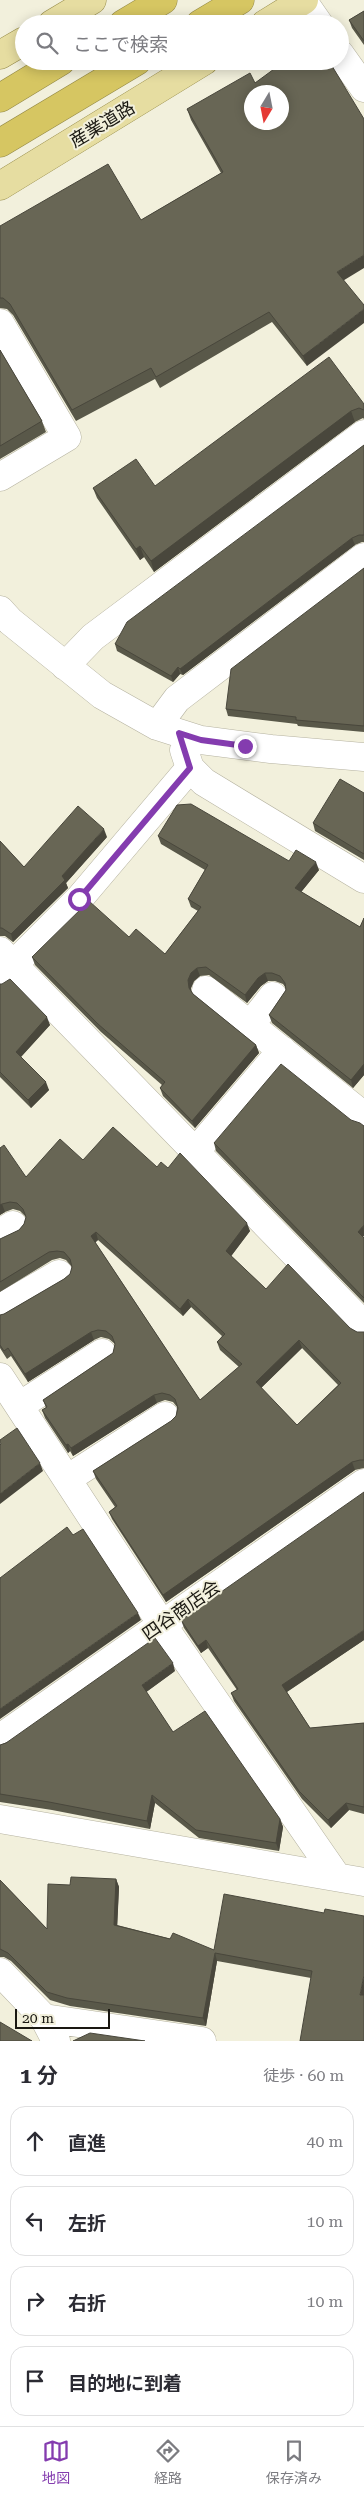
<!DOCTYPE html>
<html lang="ja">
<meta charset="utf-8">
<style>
body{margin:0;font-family:"Roboto Serif","Noto Sans JP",serif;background:#f2f2f3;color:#2b2b33}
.compass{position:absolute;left:244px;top:85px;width:45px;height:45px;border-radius:50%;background:#fff;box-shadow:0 2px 12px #0003;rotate:190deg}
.scale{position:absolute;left:15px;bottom:12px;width:95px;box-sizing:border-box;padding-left:5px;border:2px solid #1a1812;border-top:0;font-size:14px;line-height:18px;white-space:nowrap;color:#1a1812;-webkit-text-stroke:4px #f2f0dc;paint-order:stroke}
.stop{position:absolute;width:15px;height:15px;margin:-11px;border:4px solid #843caf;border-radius:50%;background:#fff}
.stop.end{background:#843caf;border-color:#fff;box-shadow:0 1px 5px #0008}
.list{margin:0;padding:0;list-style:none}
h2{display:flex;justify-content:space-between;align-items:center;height:65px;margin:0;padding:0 20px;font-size:21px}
h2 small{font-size:16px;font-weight:400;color:#7c7c81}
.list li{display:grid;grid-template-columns:32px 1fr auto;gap:15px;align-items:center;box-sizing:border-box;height:70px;margin:0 10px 10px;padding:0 10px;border:1px solid #e1e1e2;border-radius:15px}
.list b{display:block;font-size:19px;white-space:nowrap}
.list em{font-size:16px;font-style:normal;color:#7c7c81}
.icon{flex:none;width:28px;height:28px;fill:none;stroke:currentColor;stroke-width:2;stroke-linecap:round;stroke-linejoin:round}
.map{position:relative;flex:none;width:364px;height:2041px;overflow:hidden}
.search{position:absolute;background:#fff;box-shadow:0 2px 12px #0003;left:15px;right:15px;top:15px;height:55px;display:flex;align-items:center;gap:12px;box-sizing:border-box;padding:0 18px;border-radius:28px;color:#7c7c81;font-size:19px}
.sheet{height:385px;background:#fff}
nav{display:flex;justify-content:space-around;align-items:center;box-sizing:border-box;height:70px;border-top:1px solid #e1e1e2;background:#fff;font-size:14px;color:#7c7c81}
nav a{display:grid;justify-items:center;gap:2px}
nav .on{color:#843caf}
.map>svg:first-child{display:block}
</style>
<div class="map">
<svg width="364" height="2041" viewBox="0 0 364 2041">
<rect width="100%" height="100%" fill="#f2f0dc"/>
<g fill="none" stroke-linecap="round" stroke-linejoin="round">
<defs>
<path id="minor" d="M303,1l16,23
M340,54l24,34
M0,323l67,114 -67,40
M0,610l10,11 92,74 55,31 44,14 70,9 93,8
M65,666l28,-29 271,-203
M157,726l20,-27 187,-142
M184,750l6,18 14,14 160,97
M0,951l364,374
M1,977l78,-78 111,-131
M206,990l158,126
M250,1025l23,-29
M195,1152l87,-102
M0,1233l13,-8
M0,1308l59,-34
M0,1377l161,246 176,254
M19,1406l83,-53
M67,1479l98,-63
M0,1738l364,-255
M0,1819l364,63
M0,1972l44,46 12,23
M44,2018l158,23"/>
<path id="major" d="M52,24l40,-24
M265,24l39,-24
M0,55l24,-14
M0,186l204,-125"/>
<path id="highway" d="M123,24l40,-24
M200,24l40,-24
M0,98l61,-37
M0,143l137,-82"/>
</defs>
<use href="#minor" stroke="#b5b2a0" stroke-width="29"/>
<use href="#major" stroke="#948946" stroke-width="29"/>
<use href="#highway" stroke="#948946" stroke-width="29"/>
<use href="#minor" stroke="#fff" stroke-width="28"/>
<use href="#major" stroke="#e6dda1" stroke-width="28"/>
<use href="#highway" stroke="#d6c662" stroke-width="28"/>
</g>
<path fill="#595849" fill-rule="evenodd" d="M364,11v34l-12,-17 -3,-8z
M187,109l157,171 -37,86 -35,-44 -112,66 -5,-9 -79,42 -63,-106 -6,-6 -7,-1v-82l141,-6 80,-47 -30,-53z
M0,350l42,71 4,11 -46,27z
M364,404v15l-1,-1 -8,4 -201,150 -10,-15 -4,3 -43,-62 -4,-10 62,-2z
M364,445v97h-2l-7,3 -172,130 -3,-1 -7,8 -56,-31 -2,-7z
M364,568v164l-66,-6 -1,-2 -69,-8 -2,-7z
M364,793v67l-49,-29 -2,-8z
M158,836l131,25 30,9 -18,22 59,35 4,-9v157l-11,13 -81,-65 -3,-8 17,-25 -1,-3 -2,-3 -8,-3h-7l-7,5 -14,17 -38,-28 -9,1 -6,5 -3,7v3l2,3 63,51 3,8 -64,75 -32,-32 -3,-8 2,-3 -61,-53 -66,-67 -3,-8 97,-20 36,17 33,-43 -7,-4 -3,-8 17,-29 -44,-26z
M107,837l-41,46 2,5 -55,54 -8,-6h-5v-95l24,26z
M0,984l50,41 -29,32 28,33 -18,18 -31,-31z
M351,1120l12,117 1,1v65l-148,-152 -2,-8z
M0,1148l26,29 57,-17 74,7 93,64 -19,25 35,33 91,43h7v136l-9,2 -189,132 -54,-83 -3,-7 6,-5 -19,-28 -3,-8 78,-50 5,-5 1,-9 -4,-5 -8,-2 -8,3 -84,53 -3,-5 -2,2 -23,-35 -3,-8 4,-2 -3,-8 70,-47 2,-9 -6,-5 -8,-2 -7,3 -66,42 -17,-26 -4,3 -7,-11v-33l4,-1 60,-35 6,-5 2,-7 -6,-7 -6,-2 -8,2 -52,32v-53l19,-9 5,-6 2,-7 -6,-6 -7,-2 -8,3 -5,3zM98,1240l85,76 8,-9 31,29 -5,6 3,8 19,17 -39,33 -105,-158zM302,1348l36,37 -41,40 -36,-37z
M181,1620l183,20 -77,52 23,36 54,-5v91l-15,-4 -18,18 -29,-29 -68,-98 -3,-8 6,-3 -29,-42 -7,5 -17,-25z
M175,1671l-29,21 27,40 107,87 3,8 -4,24 -80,-13 -44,-35 -5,26 -98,-19 -52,-8v-57z
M116,1879l3,8 -2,38 97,25 110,-37 -13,65 -94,-17 -11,65 -136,-20 -20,-6 -39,-39 -7,-4h-4v-77l47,49 23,-44z"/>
<path fill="#49473c" d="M364,255v13l-23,14 -4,-10z
M364,309v14l-57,43 -4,-10z
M351,411l4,11 -201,150 -3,-11z
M352,538l3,7 -172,130 -3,-6z
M140,546l4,11 -4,3 -4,-11z
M178,667l2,7 -7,8 -2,-6z
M104,829l3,8 -41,46 2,5 -55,54 -2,-8z
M316,862l3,8 -21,26 -3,-8z
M197,968l3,8 -6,5 -3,7 1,8 -3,-8 -1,-8 3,-7z
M265,973l3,8 -7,5 -14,17 -2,-8 13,-17z
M47,1017l3,8 -32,35 -2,-8z
M256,1045l3,8 -64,75 -3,-7z
M364,1064v11l-11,13 -2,-8z
M46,1082l3,8 -18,18 -3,-8z
M2,1204l3,8 -5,3v-10z
M247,1223l3,8 -21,28 -3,-8z
M364,1225v11l-4,4 -2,-8z
M96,1232l2,8 -4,4 -3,-8z
M188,1299l3,8 -8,9 -3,-7z
M91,1332l3,8 -66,42 -3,-8z
M299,1340l3,8 -43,42 -3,-8z
M154,1395l3,8 -84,53 -2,-8z
M68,1444l2,7 -2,2 -2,-8z
M352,1462l3,8 -189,132 -3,-7z
M40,1463l3,8 -43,33v-10z
M138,1613l3,7 -141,99v-10z
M364,1630v10l-79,53 -3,-8z
M206,1640l2,8 -7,5 -3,-7z
M173,1663l2,8 -30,22 -3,-8z
M152,1795l3,8 -5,26 -3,-8z
M346,1803l3,7 -18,18 -3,-8z
M280,1819l3,8 -4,24 -3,-8z
M116,1879l3,8 -2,45 -3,-7z
M215,1953l2,8 -11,65 -3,-8z
M364,1975v24l-4,-4z"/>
<path fill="#686655" stroke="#49473c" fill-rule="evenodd" d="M364,11v30l-15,-21z
M285,61h44l35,58v136l-27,17 27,33v4l-61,47 -34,-44 -113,65 -5,-9 -79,42 -62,-106 -7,-6h-3v-72l108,-62 33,56 82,-48 -36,-63 63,-36 5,10zM252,92h30v30h-30z
M0,350l42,71 -42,25z
M329,357l35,47v6l-5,-2 -8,3 -200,150 -11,-15 -4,3 -43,-61 43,-29 19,27z
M364,445v90h-5l-7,3 -172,131 -2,-2 -7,9 -56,-32 12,-22z
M364,568v158l-68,-6v-3l-70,-8 5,-40z
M340,779l24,14v61l-51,-31z
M191,804l98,57 7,-11 20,12 -21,26 65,39 4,-9v146l-13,16 -82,-65 17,-25 -1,-7 -5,-7 -8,-3h-7l-7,5 -13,17 -39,-28 -9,1 -6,5 -3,7 1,8 4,6 63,51 -64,76 -32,-33 5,-6 -67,-58 -66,-67 57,-56 40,36 7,-8 29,25 36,-47 -13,-8 20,-34 -50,-29 19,-31z
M78,806l26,23 -42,47 3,4 -54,54 -9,-6h-2v-87l24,26z
M10,979l37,38 -31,35 30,30 -18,18 -28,-28v-88h2z
M281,1064l70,56 9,3 4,3v99l-6,7 6,6v60l-150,-155z
M113,1127l44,40 4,-5 7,6 12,-15 67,70 -21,28 40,38 22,-25 62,64 7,4h7v128h-4l-8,2 -189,133 -54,-83 8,-6 -24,-35 78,-50 5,-5 2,-8 -3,-9 -5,-4 -8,-2 -8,2 -83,53 -3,-4 -2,1 -24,-35 5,-3 -4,-7 70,-47 2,-9 -3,-8 -6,-5 -8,-1 -7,2 -66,42 -17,-26 -4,3 -4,-6v-30l4,-1 60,-35 6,-5 2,-7 -2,-8 -6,-7 -7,-1 -8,1 -49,30v-43l19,-9 5,-6 2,-7 -3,-8 -6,-6 -7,-1 -8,2 -2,1v-57l4,-3 22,32 34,-38 23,21zM96,1232l84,77 8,-10 37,35 -8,8 25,22 -42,36 -109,-164zM299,1340l42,43 -44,42 -41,-43z
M17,1428l23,35 -40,31v-49l1,-1 -1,-2v-2z
M364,1492v138l-82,55 28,43 54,-5v84l-18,-4 -18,17 -29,-29 -68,-98 7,-4 -32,-49 -8,6 -17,-26z
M67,1527l6,8 10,-6 55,84 -138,96v-131z
M155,1638l18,25 -31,22 31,47 32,-21 75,108 -4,24 -80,-13 -44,-35 -5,26 -98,-19 -49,-8v-49l6,-2z
M71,1877l45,2 -2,46 56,14 3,-6 41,17 10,-56 100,19 1,-4 39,7v59l-4,20h4v46h-64l12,-70 -97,-18 -12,65 -136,-20 -20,-6 -39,-39 -8,-4v-69l47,49 1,-45 22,1z
M0,2022l32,19h-32z
M90,2033l55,8h-72z"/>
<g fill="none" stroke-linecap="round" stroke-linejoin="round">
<path stroke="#843caf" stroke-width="6" d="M79,899l111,-131 -11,-35 22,7 44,6"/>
</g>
<g text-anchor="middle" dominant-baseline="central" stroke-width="4" stroke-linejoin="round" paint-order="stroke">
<g font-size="18" fill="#1a1812" stroke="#f2f0dc">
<text transform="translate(102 124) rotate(-31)">産業道路</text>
<text transform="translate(181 1610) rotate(-35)">四谷商店会</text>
</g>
</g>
</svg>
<svg class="compass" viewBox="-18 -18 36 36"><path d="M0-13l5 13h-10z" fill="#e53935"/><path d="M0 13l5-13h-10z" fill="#7c7c81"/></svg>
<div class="scale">20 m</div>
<div class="stop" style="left:79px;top:899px"></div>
<div class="stop end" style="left:245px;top:746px"></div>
<div class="search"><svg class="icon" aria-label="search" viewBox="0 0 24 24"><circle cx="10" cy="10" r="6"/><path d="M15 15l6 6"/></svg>ここで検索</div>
</div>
<section class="sheet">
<h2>1 分<small>徒歩 · 60 m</small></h2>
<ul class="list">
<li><svg class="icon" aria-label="ahead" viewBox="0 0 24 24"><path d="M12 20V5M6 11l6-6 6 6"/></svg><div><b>直進</b></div><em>40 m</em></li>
<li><svg class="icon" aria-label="left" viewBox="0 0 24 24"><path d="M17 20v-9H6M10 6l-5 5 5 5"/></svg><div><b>左折</b></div><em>10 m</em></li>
<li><svg class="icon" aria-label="right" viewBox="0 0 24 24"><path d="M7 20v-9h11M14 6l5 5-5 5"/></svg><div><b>右折</b></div><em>10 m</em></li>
<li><svg class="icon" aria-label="arrive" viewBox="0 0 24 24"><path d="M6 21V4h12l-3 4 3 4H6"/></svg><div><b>目的地に到着</b></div></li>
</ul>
</section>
<nav>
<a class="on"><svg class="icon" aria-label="map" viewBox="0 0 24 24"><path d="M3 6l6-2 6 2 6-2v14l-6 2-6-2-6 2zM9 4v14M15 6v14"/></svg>地図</a>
<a><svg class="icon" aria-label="directions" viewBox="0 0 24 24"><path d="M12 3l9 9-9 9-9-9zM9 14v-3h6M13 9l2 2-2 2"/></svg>経路</a>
<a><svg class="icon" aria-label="saved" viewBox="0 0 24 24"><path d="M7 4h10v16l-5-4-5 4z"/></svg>保存済み</a>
</nav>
